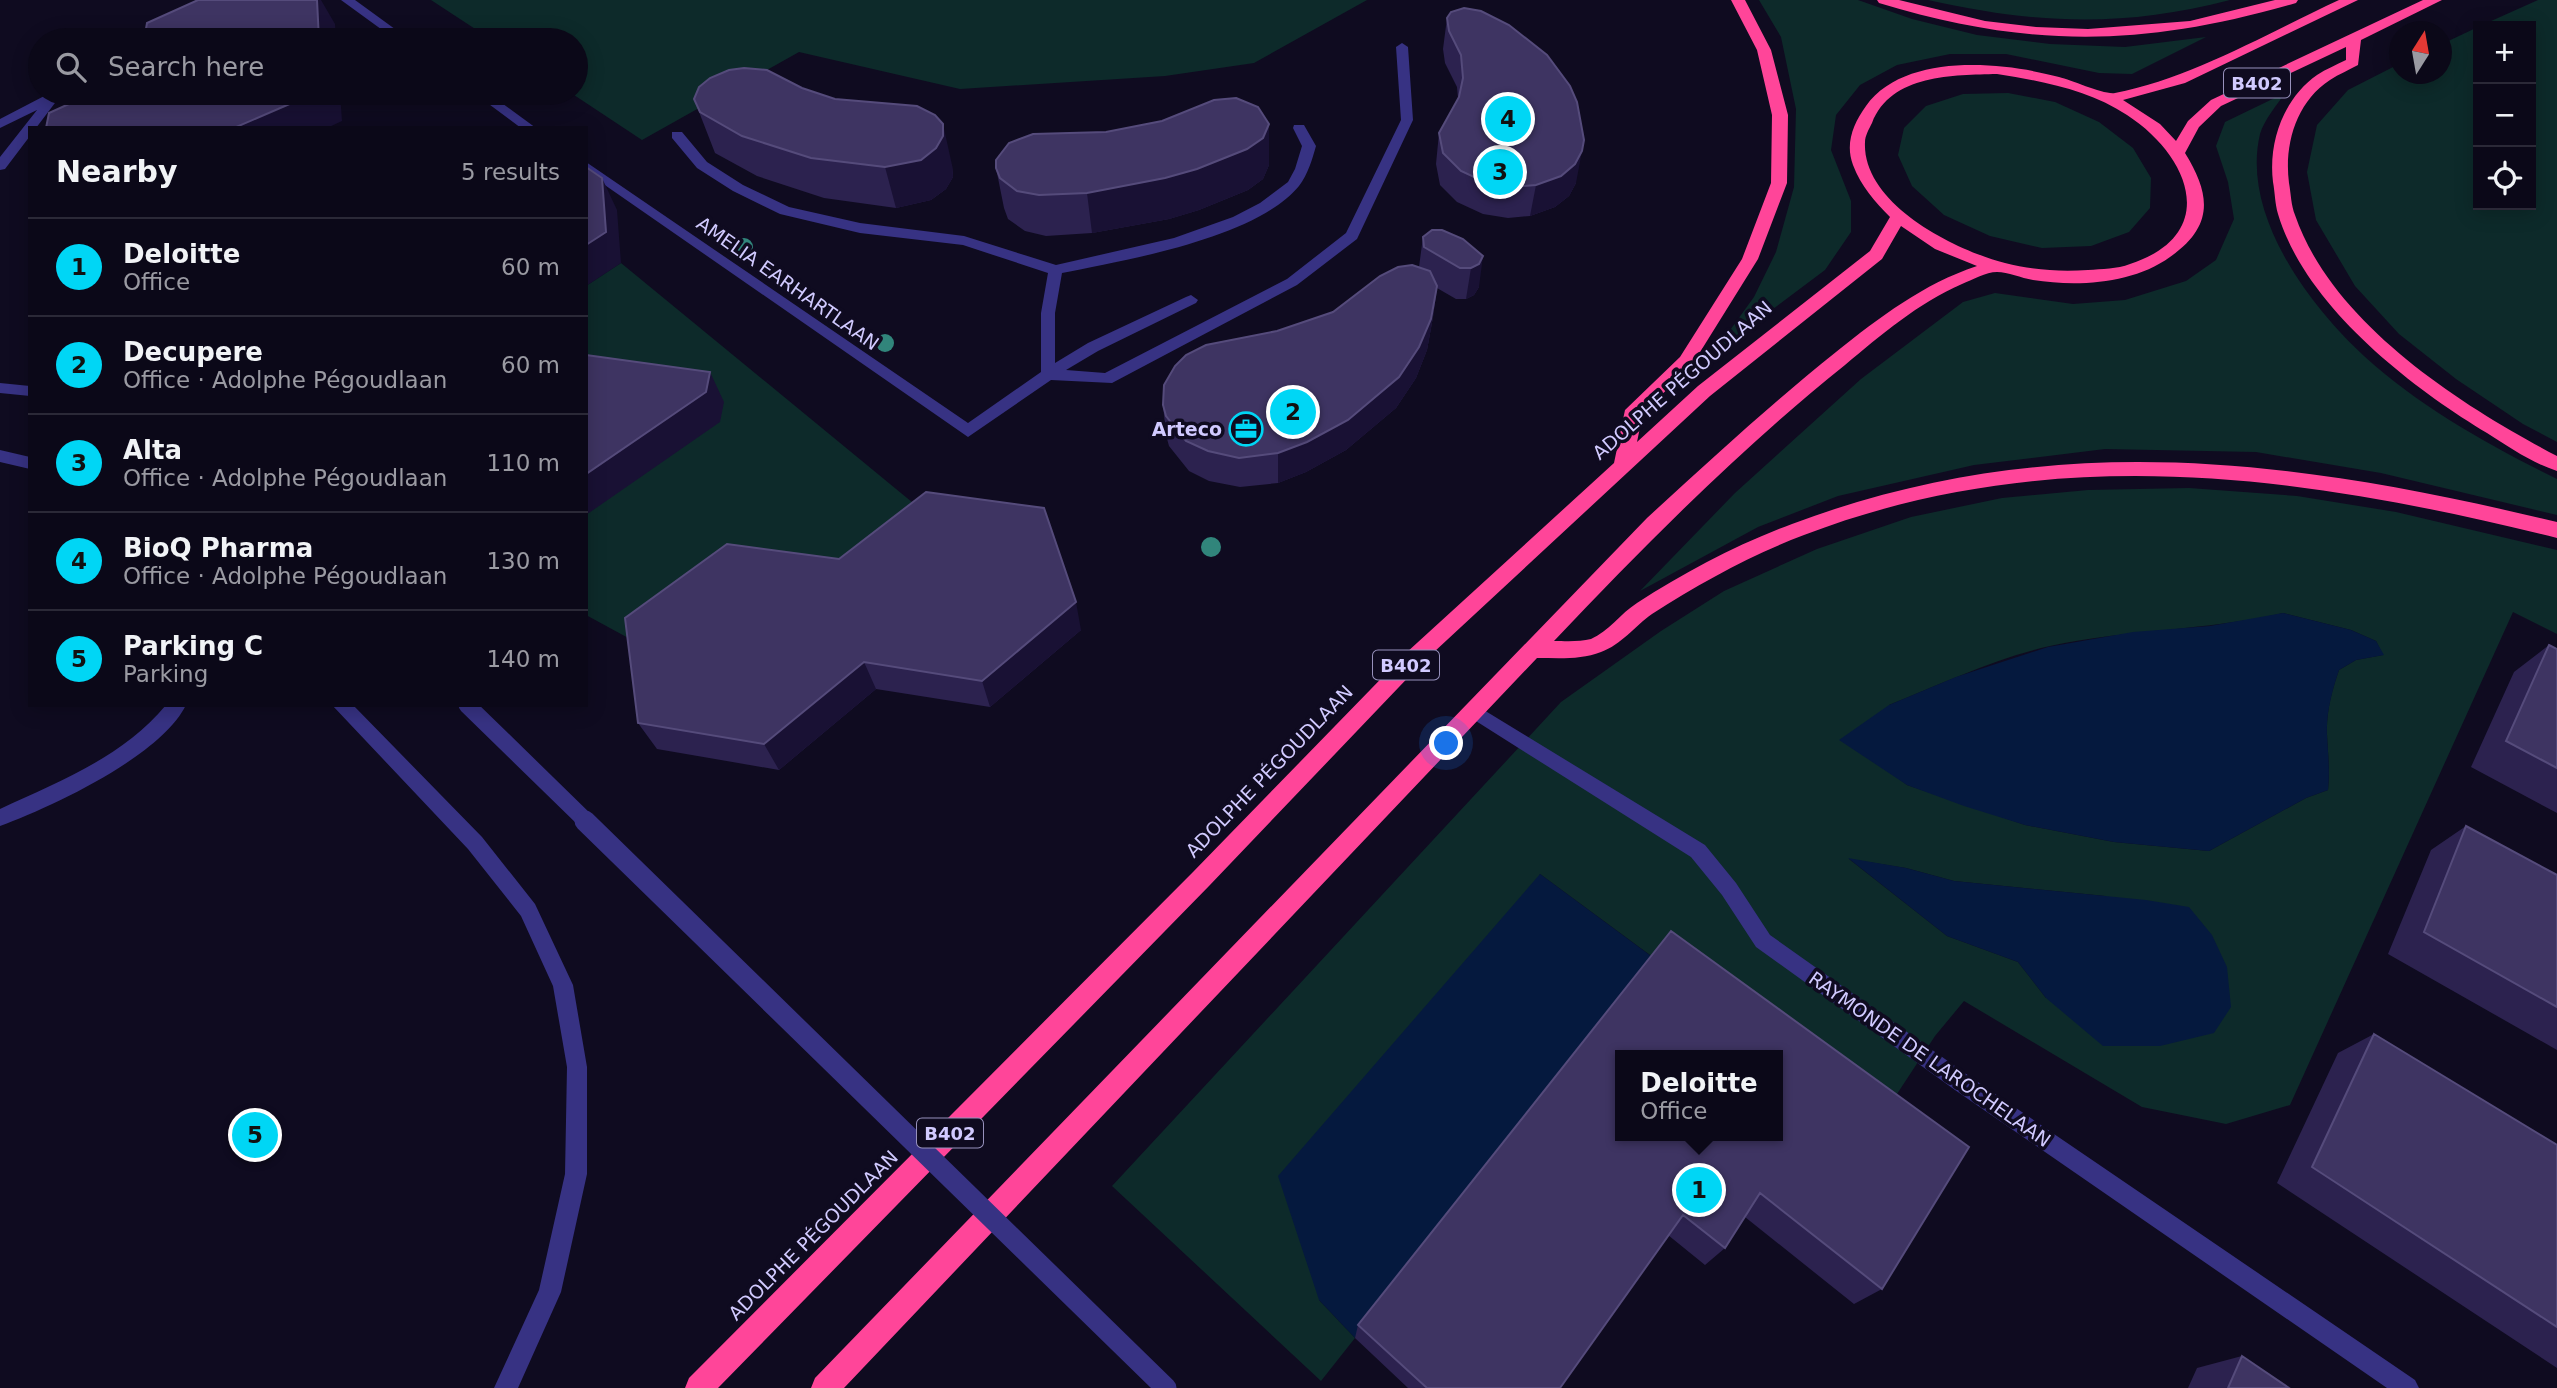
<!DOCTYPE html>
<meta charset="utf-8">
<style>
body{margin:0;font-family:"DejaVu Sans",sans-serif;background:#141121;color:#f1f3f6}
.controls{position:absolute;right:21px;top:21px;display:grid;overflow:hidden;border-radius:0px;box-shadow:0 4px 18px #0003}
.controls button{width:63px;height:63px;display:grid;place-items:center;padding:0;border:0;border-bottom:2px solid #2b2937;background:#0b0818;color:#f1f3f6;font:35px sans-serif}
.compass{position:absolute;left:2389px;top:21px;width:63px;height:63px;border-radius:50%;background:#0b0818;box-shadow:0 4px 18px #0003;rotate:11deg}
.you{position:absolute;left:1447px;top:744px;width:24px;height:24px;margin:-18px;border:5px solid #fff;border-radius:50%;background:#1a73e8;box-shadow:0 0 0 10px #1a73e833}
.badge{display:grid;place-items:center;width:46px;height:46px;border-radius:50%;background:#00d6f5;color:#111;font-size:23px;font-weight:700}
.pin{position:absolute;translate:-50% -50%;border:4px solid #fff;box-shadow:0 2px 7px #0006}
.popup{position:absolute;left:1615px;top:1050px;width:168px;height:91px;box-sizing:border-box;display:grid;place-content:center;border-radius:0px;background:#0b0818;filter:drop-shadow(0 2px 5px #0005);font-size:23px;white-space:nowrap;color:#9a9aa2}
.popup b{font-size:26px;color:#f1f3f6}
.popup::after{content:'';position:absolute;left:50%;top:100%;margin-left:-14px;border:14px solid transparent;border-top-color:#0b0818}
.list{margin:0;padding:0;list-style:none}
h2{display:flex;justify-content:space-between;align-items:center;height:91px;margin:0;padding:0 28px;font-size:30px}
h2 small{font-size:23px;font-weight:400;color:#9a9aa2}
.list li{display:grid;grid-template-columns:46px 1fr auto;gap:21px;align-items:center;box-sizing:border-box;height:98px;padding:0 28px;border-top:2px solid #2b2937}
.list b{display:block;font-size:26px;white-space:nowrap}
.list p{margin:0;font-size:23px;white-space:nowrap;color:#9a9aa2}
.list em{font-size:23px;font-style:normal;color:#9a9aa2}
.icon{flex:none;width:38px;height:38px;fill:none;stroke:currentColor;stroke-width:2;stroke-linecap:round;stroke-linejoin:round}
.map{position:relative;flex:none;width:2557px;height:1388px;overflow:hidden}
.search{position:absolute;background:#0b0818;box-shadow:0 4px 18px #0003;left:28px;top:28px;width:560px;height:77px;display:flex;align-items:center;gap:18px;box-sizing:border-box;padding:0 24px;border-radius:38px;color:#9a9aa2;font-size:26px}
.panel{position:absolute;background:#0b0818;box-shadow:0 4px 18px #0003;left:28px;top:126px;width:560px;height:581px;border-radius:0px}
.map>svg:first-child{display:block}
</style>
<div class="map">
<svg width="2557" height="1388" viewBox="0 0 2557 1388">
<rect width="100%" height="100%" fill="#0f0b20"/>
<path fill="#0d2a2a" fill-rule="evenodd" d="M431,0h936l-113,63 -89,13 -205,13 -161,-37 -157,88 -71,-47h5v-53h-84z
M1759,0h99l54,19 65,16 73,9 75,3 81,-10 -74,37 -33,-1 -93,-19h-56l-53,11 -37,20 -24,30 -5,35 20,51v31l-26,38 -113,85 42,-58 22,-45 18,-65 2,-78 -15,-72z
M1928,0h302c-108,28 -194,24 -302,0z
M2538,0h19v442l-34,-18 -67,-45 -57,-45 -44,-48 -39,-66 -9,-48 10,-47 31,-35 51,-26 1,10h42v-30l36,-17v178h53v-179h-51z
M2008,93l47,9 44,20 34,26 18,30 -1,30 -21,24 -38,14 -49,2 -52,-12 -46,-21 -32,-29 -14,-31 6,-27 22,-22 37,-12z
M2285,93c-8,12 -21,27 -25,41 -19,80 48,170 104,222 56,51 126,90 193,123v36l-176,-42 -125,-21 -151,-3 -131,16 -136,31 -80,31 -118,64 95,-98 126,-114 102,-77 32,-9 78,11 52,-4 61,-19 30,-21 18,-41 -6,-37 -12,-36 9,-24z
M621,263l314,258 -292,125 -57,-31v-329z
M2189,488l108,8 99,16 161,38v84l-44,-22 -223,493 -64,19 -84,-17 -178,-106 -29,35 -57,87 -338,-249 -221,426 36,38 -34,43 -209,-195 449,-484 100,-71 63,-40 93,-42 94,-32 91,-19 86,-8zM2283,613l68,17 25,11 7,14 -27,5 -17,10c-7,20 -13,42 -12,65 1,19 3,36 1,55l-22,8 -97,53 -95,-9 -89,-17 -118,-40 -16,-12 -2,-68c52,-21 106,-47 161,-59 77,-17 156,-15 233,-33zM1849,859l57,9 48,13 151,15 -59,102 -28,-36 -71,-26z"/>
<path fill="#05193e" d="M2283,613l68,17 25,11 8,14 -28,5 -17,10c-7,21 -13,43 -12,65 1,19 3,36 1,55l-22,8 -97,53 -95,-9 -89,-17 -61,-19 -57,-21 -68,-45 50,-35 67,-28 92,-30 85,-15 77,-6z
M1848,858l58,10 48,13 192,19 43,7 23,28 15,32 4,40 -17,26 -54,13h-57l-57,-48 -28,-36 -71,-26z
M1540,874l115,85 -300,379 -36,-38 -41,-124z"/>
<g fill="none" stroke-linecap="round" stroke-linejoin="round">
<path fill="#373283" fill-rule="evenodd" d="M341,0h14l55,40h-14z
M1402,43l6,4 5,73 -56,119 -60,46 -185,98 -61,-3 -83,57 -382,-265v-10l382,261 73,-51v-59l7,-40 -85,-28 -103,-12 -80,-19 -47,-23 -36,-23 -25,-30v-6h10l25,30 36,23 46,22 71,16 104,13 92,29 118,-27 59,-21 27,-14 28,-21 7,-13 7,-23 -9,-18 1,-3h10l12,21c-4,14 -8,28 -17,40 -43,52 -172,74 -237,87l-7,40v50l33,-20 98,-46 5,-2 7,5 -2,3 -98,48 -32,19 39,3 182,-94 59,-46 55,-113 -5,-73z
M50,93l11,2 -25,33h-6v8l-25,33 -5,1v-13l37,-47 -37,18v-9z
M474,93h14l48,35h-15z
M0,383l30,3v10l-30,-3z
M0,450l30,7v12l-30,-7z
M1474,704l231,141 31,38 34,52 199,141 446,304 4,8h-32l-432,-298 -199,-143 -34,-52 -31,-38 -223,-141 -3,-5 3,-5z
M166,705h20c-25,51 -134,102 -186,121v-17c60,-28 123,-52 166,-104z
M332,705h21l129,132 53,67 38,81 14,82v107l-26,118 -43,96h-24l45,-98 26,-116 2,-107 -14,-81 -32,-70 -53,-67z"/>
<path fill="#ff4599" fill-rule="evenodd" d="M1731,0h14l26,50 17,65 -1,68 -29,76 -66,106 -49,48 -6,29 61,-56 172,-135 20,-34c-15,-15 -29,-31 -37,-52 -8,-21 0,-41 13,-59 39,-54 137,-44 193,-29 13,3 45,18 56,16 75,-14 155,-61 224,-93h19l-173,83 -62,17 37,24 16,17 12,-20 23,-21 212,-100h19l-81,40 -3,25c-9,5 -19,9 -28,15 -34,22 -46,65 -41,103 2,11 2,22 6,32 37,108 165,190 262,241v15c-25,-8 -48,-24 -70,-38 -78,-47 -182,-128 -209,-219 -3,-10 -3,-21 -5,-32 -5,-40 11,-84 44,-107 9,-6 19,-10 29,-15v-13l-125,59 -22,21 -14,26c26,42 29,73 -15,104 -37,27 -93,30 -137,23 -12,-2 -25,-8 -36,-8 -11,0 -25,8 -35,12 -44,19 -81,51 -117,81 -105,84 -199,179 -291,276 11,0 26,1 37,-2 17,-7 30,-26 46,-36 48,-31 101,-59 155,-79 260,-98 502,-65 765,-2v16c-253,-63 -502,-99 -753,-3 -53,20 -104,48 -152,79 -17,12 -31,31 -51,38 -20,8 -42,6 -64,6l-693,730h-33l4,-10 832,-860c62,-57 124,-114 189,-166 44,-35 87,-68 141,-86l-42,-17 -34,-23 -19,33 -172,137 -290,269 -211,221 -491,502h-33l4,-10 504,-506 213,-219 208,-190 11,-53 55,-53 62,-98 29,-76 1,-68 -15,-65zM1997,74c45,7 92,16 130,41 63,41 94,119 3,149 -13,5 -28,5 -42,6 -28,2 -56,0 -83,-7 -50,-13 -143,-59 -140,-121 0,-6 4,-13 7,-19 19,-49 82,-48 125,-49z
M1877,0h22l86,21 51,6 52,2 102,-8 85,-21h23l-2,3c-152,44 -265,46 -417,0z"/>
<path stroke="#373283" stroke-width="17" d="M467,705l120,117"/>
<path stroke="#373283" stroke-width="21" d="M585,821l581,567"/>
</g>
<g fill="#31857b">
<circle cx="744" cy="247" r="9"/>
<circle cx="885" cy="343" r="9"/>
<circle cx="1211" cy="547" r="10"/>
</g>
<path fill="#2c224f" d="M1447,18l129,165 -7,13 -14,11 -25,9 -22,2 -25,-4 -26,-12 -17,-17 -4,-21 3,-31 19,-35 -1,-11 -12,-24 -2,-14z
M694,99l258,66 1,12 -7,12 -15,11 -35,8 -72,-10 -67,-22 -42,-23z
M1162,121l107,44 -6,14 -15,11 -49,20 -30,9 -77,14 -46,3 -21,-5 -17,-12 -4,-11 -8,-40 110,-36z
M1423,237l40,2 16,48 -5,8 -8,4h-10l-19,-11 -4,29 -6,33 -11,28 -20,30 -50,42 -40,22 -28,11 -38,4 -31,-6 -20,-10 -20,-25 -3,-11 -3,-30 114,-74 56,-19 86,-45z
M625,618l456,12 -91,77 -114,-18 -97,81 -122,-21 -19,-26z
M2549,645l8,4v164l-86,-46 43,-95z
M2466,826l91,49v175l-169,-96 43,-104z
M1671,931l211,358 -28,15 -109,-87 -20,31 -20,17 -37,-30 -108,153h-152l-53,-50 3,-13z
M2374,1034l183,111v223l-280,-185 61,-130z
M2242,1356l47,32h-101l9,-20z"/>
<path fill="#191134" d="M317,0h4l14,24 1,16h-17z
M315,93h25l2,28 -15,7h-93z
M943,124l9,41 1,12 -7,12 -15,11 -35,8 -11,-41z
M1269,124v41l-6,14 -15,11 -49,20 -30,9 -77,14 -5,-40z
M1582,151l-6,32 -7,13 -14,11 -25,9 6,-31z
M602,178l15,32 4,53 -35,23v-41z
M1483,256l-4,31 -5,8 -8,4 5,-31z
M1437,286l-4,31 -6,33 -11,28 -20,30 -50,42 -40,22 -28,11v-30z
M710,372l14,30 -4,20 -134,93v-41z
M1076,602l5,28 -91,77 -8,-26z
M864,662l12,27 -97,81 -15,-26z"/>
<path fill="#3e3462" stroke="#554b7b" stroke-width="2" fill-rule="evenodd" d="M198,0h119l2,40h-175l3,-17z
M1464,8l17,3 28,14 38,30 23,31 7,16 7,38 -2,11 -7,13 -14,12 -25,9 -23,2 -26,-4 -26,-12 -18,-18 -4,-20 20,-36 4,-19 -2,-23 -12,-24 -2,-13 4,-6z
M744,68l23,2 35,18 33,11 82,7 18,9 8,9v12l-7,12 -15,12 -36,7 -74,-9 -69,-22 -42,-24 -6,-13 5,-12 11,-9 19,-8z
M93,93h222l-81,35h-188l3,-15z
M1236,98l22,9 11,17 -6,14 -16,11 -50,20 -32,9 -78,15 -48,2 -22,-4 -17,-13 -4,-10v-8l13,-17 24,-9 73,-2 56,-11 52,-21z
M586,167l16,11 4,54 -20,13z
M1432,230h10l21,9 20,17 -4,8 -8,4h-11l-36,-21 -1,-10z
M1412,265l18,6 7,15 -6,33 -12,28 -20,30 -51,43 -41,22 -29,11 -39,5 -31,-7 -22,-10 -20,-25 -3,-11 1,-20 11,-19 11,-11 20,-10 71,-14 56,-19 47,-36 18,-9z
M586,355l124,17 -4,20 -120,82z
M926,492l118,16 32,94 -94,79 -118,-19 -100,82 -126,-21 -13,-105 102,-74 112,15z
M2549,645l8,4v119l-51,-27z
M2466,826l91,49v132l-133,-75z
M1671,931l298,216 -87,142 -122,-96 -35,55 -42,-33 -123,173h-133l-69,-63zM1620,1055h158v81h-158z
M2374,1034l183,111v182l-245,-160z
M2242,1356l47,32h-61z"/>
<defs>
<symbol id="office-ring" viewBox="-11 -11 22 22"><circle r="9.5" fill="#0f0b20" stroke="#00d6f5" stroke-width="1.5"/><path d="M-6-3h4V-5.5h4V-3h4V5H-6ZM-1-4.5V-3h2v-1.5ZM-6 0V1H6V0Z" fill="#00d6f5"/></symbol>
</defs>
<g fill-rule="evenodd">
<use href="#office-ring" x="1227" y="410" width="38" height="38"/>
</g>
<g text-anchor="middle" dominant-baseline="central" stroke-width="7" stroke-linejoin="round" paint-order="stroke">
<g fill="#0f0b20" stroke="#9791bc" stroke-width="2">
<rect x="2224" y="68.5" width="66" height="29" rx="5"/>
<rect x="1373" y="650.5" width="66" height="29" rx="5"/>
<rect x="917" y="1118.5" width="66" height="29" rx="5"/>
</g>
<g font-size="18" font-weight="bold" fill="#d1caff">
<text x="2257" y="83">B402</text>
<text x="1406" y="665">B402</text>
<text x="950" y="1133">B402</text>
</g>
<g font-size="19" fill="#d1caff" stroke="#0f0b20">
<text transform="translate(788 283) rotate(35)">AMELIA EARHARTLAAN</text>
<text transform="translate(1682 380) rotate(-41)">ADOLPHE PÉGOUDLAAN</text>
<text transform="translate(1269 771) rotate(-46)">ADOLPHE PÉGOUDLAAN</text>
<text transform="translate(1930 1059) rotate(35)">RAYMONDE DE LAROCHELAAN</text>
<text transform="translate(813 1235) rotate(-45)">ADOLPHE PÉGOUDLAAN</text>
</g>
<g font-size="19" font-weight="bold" fill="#d1caff" stroke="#0f0b20" text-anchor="end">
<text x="1222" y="429">Arteco</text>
</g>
</g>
</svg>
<div class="controls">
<button>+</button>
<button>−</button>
<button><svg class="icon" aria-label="locate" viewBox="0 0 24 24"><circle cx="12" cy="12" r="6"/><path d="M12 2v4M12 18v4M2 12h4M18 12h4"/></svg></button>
</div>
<svg class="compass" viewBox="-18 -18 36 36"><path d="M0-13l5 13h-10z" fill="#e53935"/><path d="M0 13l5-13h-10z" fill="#9a9aa2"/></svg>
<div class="you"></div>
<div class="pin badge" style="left:1699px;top:1190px">1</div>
<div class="popup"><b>Deloitte</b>Office</div>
<div class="pin badge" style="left:1293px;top:412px">2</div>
<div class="pin badge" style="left:1500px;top:172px">3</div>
<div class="pin badge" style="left:1508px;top:119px">4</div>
<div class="pin badge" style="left:255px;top:1135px">5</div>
<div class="search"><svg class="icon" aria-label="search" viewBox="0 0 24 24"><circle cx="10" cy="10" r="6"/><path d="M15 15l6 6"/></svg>Search here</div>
<section class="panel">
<h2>Nearby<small>5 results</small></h2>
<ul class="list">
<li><span class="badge">1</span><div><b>Deloitte</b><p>Office</p></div><em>60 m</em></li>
<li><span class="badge">2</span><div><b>Decupere</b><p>Office · Adolphe Pégoudlaan</p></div><em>60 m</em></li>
<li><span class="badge">3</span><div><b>Alta</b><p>Office · Adolphe Pégoudlaan</p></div><em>110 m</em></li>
<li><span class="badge">4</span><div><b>BioQ Pharma</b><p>Office · Adolphe Pégoudlaan</p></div><em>130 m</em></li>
<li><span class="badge">5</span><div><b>Parking C</b><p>Parking</p></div><em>140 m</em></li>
</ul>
</section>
</div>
